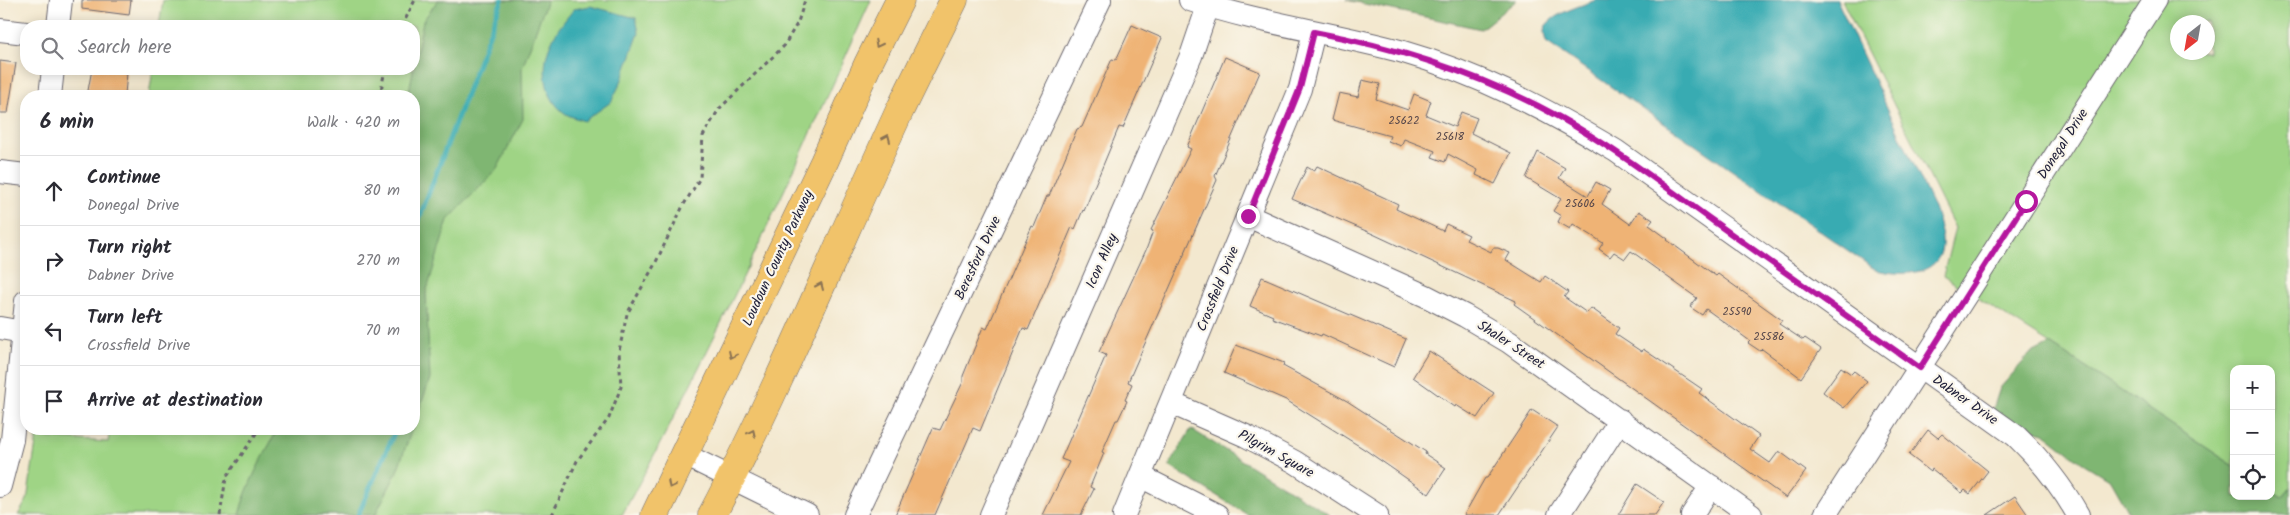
<!DOCTYPE html>
<meta charset="utf-8">
<style>
body{margin:0;font-family:Kalam,sans-serif;background:#f2f2f3;color:#2b2b33}
.controls{position:absolute;right:15px;bottom:15px;display:grid;overflow:hidden;border-radius:10px;box-shadow:0 2px 12px #0003}
.controls button{width:45px;height:45px;display:grid;place-items:center;padding:0;border:0;border-bottom:1px solid #e1e1e2;background:#fff;color:#2b2b33;font:25px sans-serif}
.compass{position:absolute;left:2170px;top:15px;width:45px;height:45px;border-radius:50%;background:#fff;box-shadow:0 2px 12px #0003;rotate:211deg}
.stop{position:absolute;width:15px;height:15px;margin:-11px;border:4px solid #b5179e;border-radius:50%;background:#fff}
.stop.end{background:#b5179e;border-color:#fff;box-shadow:0 1px 5px #0008}
.list{margin:0;padding:0;list-style:none}
h2{display:flex;justify-content:space-between;align-items:center;height:65px;margin:0;padding:0 20px;font-size:21px}
h2 small{font-size:16px;font-weight:400;color:#7c7c81}
.list li{display:grid;grid-template-columns:32px 1fr auto;gap:15px;align-items:center;box-sizing:border-box;height:70px;padding:0 20px;border-top:1px solid #e1e1e2}
.list b{display:block;font-size:19px;white-space:nowrap}
.list p{margin:0;font-size:16px;white-space:nowrap;color:#7c7c81}
.list em{font-size:16px;font-style:normal;color:#7c7c81}
.icon{flex:none;width:28px;height:28px;fill:none;stroke:currentColor;stroke-width:2;stroke-linecap:round;stroke-linejoin:round}
.map{position:relative;flex:none;width:2290px;height:515px;overflow:hidden}
.search{position:absolute;background:#fff;box-shadow:0 2px 12px #0003;left:20px;top:20px;width:400px;height:55px;display:flex;align-items:center;gap:12px;box-sizing:border-box;padding:0 18px;border-radius:20px;color:#7c7c81;font-size:19px}
.panel{position:absolute;background:#fff;box-shadow:0 2px 12px #0003;left:20px;top:90px;width:400px;height:345px;border-radius:20px}
.map>svg:first-child{display:block}
</style>
<div class="map">
<svg width="2290" height="515" viewBox="0 0 2290 515">
<rect width="100%" height="100%" fill="#fbf7ec"/>
<filter id="ink" filterUnits="userSpaceOnUse"><feTurbulence type="fractalNoise" baseFrequency=".02" numOctaves="2"/><feDisplacementMap in="SourceGraphic" scale="10" xChannelSelector="R" yChannelSelector="G"/><feConvolveMatrix kernelMatrix="1 2 1 2 8 2 1 2 1" color-interpolation-filters="sRGB"/></filter>
<filter id="wash" filterUnits="userSpaceOnUse"><feTurbulence type="fractalNoise" baseFrequency=".0096" numOctaves="4" result="noise"/><feDisplacementMap in="SourceGraphic" scale="20" xChannelSelector="R" yChannelSelector="G"/><feGaussianBlur stdDeviation="1.12" result="paint"/><feColorMatrix in="noise" values="0 0 0 0 0 0 0 0 0 0 0 0 0 0 0 0 0 1.4 0 .05"/><feComposite in="paint" operator="in"/></filter>
<g filter="url(#wash)">
<rect width="100%" height="100%" fill="#f3e8cf"/>
<path fill="#9fd485" stroke="#607b60" fill-rule="evenodd" d="M163,0h708c-78,174 -158,348 -249,515h-604l9,-15 10,-63 71,5 2,-13h304v-333h-265l4,-27h261v-43h-255z
M1842,0h448v487l-8,11 -11,-7v-122h-37v97l-184,-122 -107,-68 12,-48zM2178,22h30v30h-30z"/>
<path fill="#7fb672" stroke="#506c56" d="M438,0h109l-25,68 1,51 -26,50 -49,51 -22,73 4,86 -16,45v-328h-6l15,-75z
M1346,0h171l-36,29z
M2050,344l184,122v30h37v-5l11,7 8,-11v28h-160l-20,-35 -29,-18 -37,-29 -54,-15 10,-30 30,-34z
M278,429h134l-16,45 -21,41h-136c8,-31 24,-59 39,-86z
M1191,429l139,86h-82l-79,-49z"/>
<path fill="#38abb2" stroke="#2d6676" d="M1596,0h241l98,210c2,9 6,18 7,27 4,39 -38,40 -66,33l-330,-228c-1,-3 -2,-9 -2,-12 3,-15 39,-25 52,-30z
M590,6l46,12 3,15 -18,49 -10,20 -27,19c-5,-2 -13,-4 -18,-7 -23,-15 -26,-50 -14,-73 5,-12 14,-22 22,-32z"/>
<g fill="none" stroke-linecap="round" stroke-linejoin="round">
<path stroke="#38abb2" stroke-width="5" d="M414,232l88,-232
M414,382v6
M358,515l38,-86"/>
</g>
<g id="blocks">
<path fill="#efb375" d="M82,0h49l-2,15 -47,-6z
M1132,25l30,13 -39,90 -4,-1 -35,84 -1,-1 -8,19 -3,-2 -44,103 -5,-2 -43,103 -7,-3 -38,87h-40l38,-87 7,2 23,-48v-6l20,-49 4,2 45,-103 2,1 13,-31h2l28,-67 5,-2 30,-68 4,1z
M1225,57l35,15 -45,104 2,4 -89,202 4,2 -7,16 2,1 -9,19h-2l-14,32 2,1 -14,34 4,2 -13,26h-38l26,-53 -8,-3 45,-104 -7,-3 47,-102 7,-19 -2,-1 40,-81 -4,-2z
M0,61l16,2 -8,50h-8z
M92,69h33v4h2l-2,21h-4v2h-34z
M1362,80l18,4 -4,15 32,11 6,-16 17,7 -5,14 29,12 6,-15 16,6 -6,15 40,20 -16,31 -19,-9 2,-5 -30,-16 -3,8 -13,-5 3,-6 -31,-12 -3,7 -13,-5 2,-5 -58,-16 7,-27 19,4z
M1538,152l27,16 -6,10 29,18 8,-14 14,8 -8,14 28,20 9,-13 14,9 -4,5 19,14 -1,1 49,36 2,-2 64,46 -3,4 24,16 2,-2 16,11 -20,29 -39,-29 -2,2 -12,-8 2,-2 -44,-32 -4,6 -12,-8 7,-9 -66,-47 -6,8 -11,-7 -4,5 -11,-8 4,-6 -12,-8 -18,-11 -3,5 -12,-7 3,-6 -8,-5 8,-12 -35,-21z
M1317,166l81,38 -2,5 47,22 3,-7 23,11 -3,5 25,12 2,-4h5l12,5 -4,7 35,22 4,-6 23,16 -4,5 23,16 4,-5 28,20 -4,6 27,18 1,-3 59,40 -3,4 60,43 -9,13 20,14 9,-12 27,20 -20,27 -272,-194 2,-3 -143,-67 -81,-35 15,-32 7,4z
M1262,277l144,62 -12,28 -72,-33 -1,2 -49,-18 1,-2 -23,-10z
M1236,345l48,18 -1,3 64,35 79,51 -1,2 21,14 -17,26 -65,-45 -78,-49 -62,-27z
M1429,351l65,42 -17,25 -21,-13 -1,2 -42,-30z
M1841,367l10,7 3,-3 13,10 -23,27 -21,-16z
M1532,410l26,17 -59,88h-35l21,-37h2z
M1928,430l10,8 4,-4 46,37 -18,23 -5,-4 -3,3 -30,-24 -1,3 -22,-17z
M1637,484l27,18 -9,13h-37z
M2015,496l13,19h-41z"/>
</g>
</g>
<g filter="url(#ink)">
<use href="#blocks" fill-opacity="0" stroke="#6b676f" stroke-width="1"/>
<g fill="none" stroke-linecap="round" stroke-linejoin="round">
<defs>
<path id="minor" d="M1190,0c68,23 140,32 210,51 77,22 148,59 216,100l400,285c26,25 45,49 62,79
M58,26l3,-26
M0,30l26,3
M50,96l3,-27
M0,172l26,3
M1248,216l178,80 39,20 44,26 242,173
M0,328l23,4
M1171,403l75,33 49,26 82,53
M685,455l122,60
M1140,476l77,39
M0,486l12,-46 14,-139
M855,515l245,-515
M991,515l200,-459 17,-50
M1124,515l176,-426 14,-57
M1559,515l61,-95
M1692,515l19,-29
M1825,515l330,-515"/>
<path id="major" d="M655,515l169,-353 44,-98 32,-64
M712,515c69,-131 125,-269 187,-403 18,-38 37,-75 55,-112"/>
</defs>
<use href="#minor" stroke="#6b676f" stroke-width="24"/>
<use href="#major" stroke="#6b676f" stroke-width="29"/>
<path stroke="#6b676f" stroke-width="3" stroke-dasharray="4 4" stroke-linecap="butt" d="M402,26l13,-26
M380,96l5,-27
M220,515l6,-37 33,-49
M552,515l25,-54 32,-43 12,-31 -2,-36 8,-37 28,-50 28,-58 17,-28 3,-42 16,-27 65,-63 14,-24 7,-22"/>
<use href="#minor" stroke="#fff" stroke-width="22"/>
<use href="#major" stroke="#f1c36a" stroke-width="28"/>
</g>
<defs><path id="oneway-chevron" d="M-2-3.5L2.5 0L-2 3.5" fill="none" stroke-width="1.6" stroke-linecap="round" stroke-linejoin="round" transform="scale(1.25)"/></defs>
<g stroke="#8a7252">
<use href="#oneway-chevron" transform="translate(878 44) rotate(117)"/>
<use href="#oneway-chevron" transform="translate(887 138) rotate(-66)"/>
<use href="#oneway-chevron" transform="translate(820 286) rotate(-66)"/>
<use href="#oneway-chevron" transform="translate(732 355) rotate(115)"/>
<use href="#oneway-chevron" transform="translate(752 433) rotate(-65)"/>
<use href="#oneway-chevron" transform="translate(671 485) rotate(117)"/>
</g>
</g>
<g fill="none" stroke-linecap="round" stroke-linejoin="round" filter="url(#ink)">
<path stroke="#b5179e" stroke-width="6" d="M1248,216l52,-128 14,-56c85,16 169,43 245,85 54,30 104,68 154,104 69,49 138,98 207,147l106,-167"/>
</g>
<g text-anchor="middle" dominant-baseline="central" stroke-width="4.5" stroke-linejoin="round" paint-order="stroke">
<g font-size="11" fill="#55464a">
<text x="1404" y="121">25622</text>
<text x="1450" y="137">25618</text>
<text x="1580" y="204">25606</text>
<text x="1737" y="312">25590</text>
<text x="1769" y="337">25586</text>
</g>
<g font-size="14" fill="#22223b" stroke="#fbf7ec">
<text transform="translate(2063 144) rotate(-57)">Donegal Drive</text>
<text transform="translate(778 258) rotate(-65)">Loudoun County Parkway</text>
<text transform="translate(978 258) rotate(-65)">Beresford Drive</text>
<text transform="translate(1102 261) rotate(-66)">Icon Alley</text>
<text transform="translate(1218 289) rotate(-68)">Crossfield Drive</text>
<text transform="translate(1511 345) rotate(33)">Shaler Street</text>
<text transform="translate(1965 400) rotate(35)">Dabner Drive</text>
<text transform="translate(1276 454) rotate(29)">Pilgrim Square</text>
</g>
</g>
</svg>
<div class="controls">
<button>+</button>
<button>−</button>
<button><svg class="icon" aria-label="locate" viewBox="0 0 24 24"><circle cx="12" cy="12" r="6"/><path d="M12 2v4M12 18v4M2 12h4M18 12h4"/></svg></button>
</div>
<svg class="compass" viewBox="-18 -18 36 36"><path d="M0-13l5 13h-10z" fill="#e53935"/><path d="M0 13l5-13h-10z" fill="#7c7c81"/></svg>
<div class="stop" style="left:2026px;top:201px"></div>
<div class="stop end" style="left:1248px;top:216px"></div>
<div class="search"><svg class="icon" aria-label="search" viewBox="0 0 24 24"><circle cx="10" cy="10" r="6"/><path d="M15 15l6 6"/></svg>Search here</div>
<section class="panel">
<h2>6 min<small>Walk · 420 m</small></h2>
<ul class="list">
<li><svg class="icon" aria-label="ahead" viewBox="0 0 24 24"><path d="M12 20V5M6 11l6-6 6 6"/></svg><div><b>Continue</b><p>Donegal Drive</p></div><em>80 m</em></li>
<li><svg class="icon" aria-label="right" viewBox="0 0 24 24"><path d="M7 20v-9h11M14 6l5 5-5 5"/></svg><div><b>Turn right</b><p>Dabner Drive</p></div><em>270 m</em></li>
<li><svg class="icon" aria-label="left" viewBox="0 0 24 24"><path d="M17 20v-9H6M10 6l-5 5 5 5"/></svg><div><b>Turn left</b><p>Crossfield Drive</p></div><em>70 m</em></li>
<li><svg class="icon" aria-label="arrive" viewBox="0 0 24 24"><path d="M6 21V4h12l-3 4 3 4H6"/></svg><div><b>Arrive at destination</b></div></li>
</ul>
</section>
</div>
